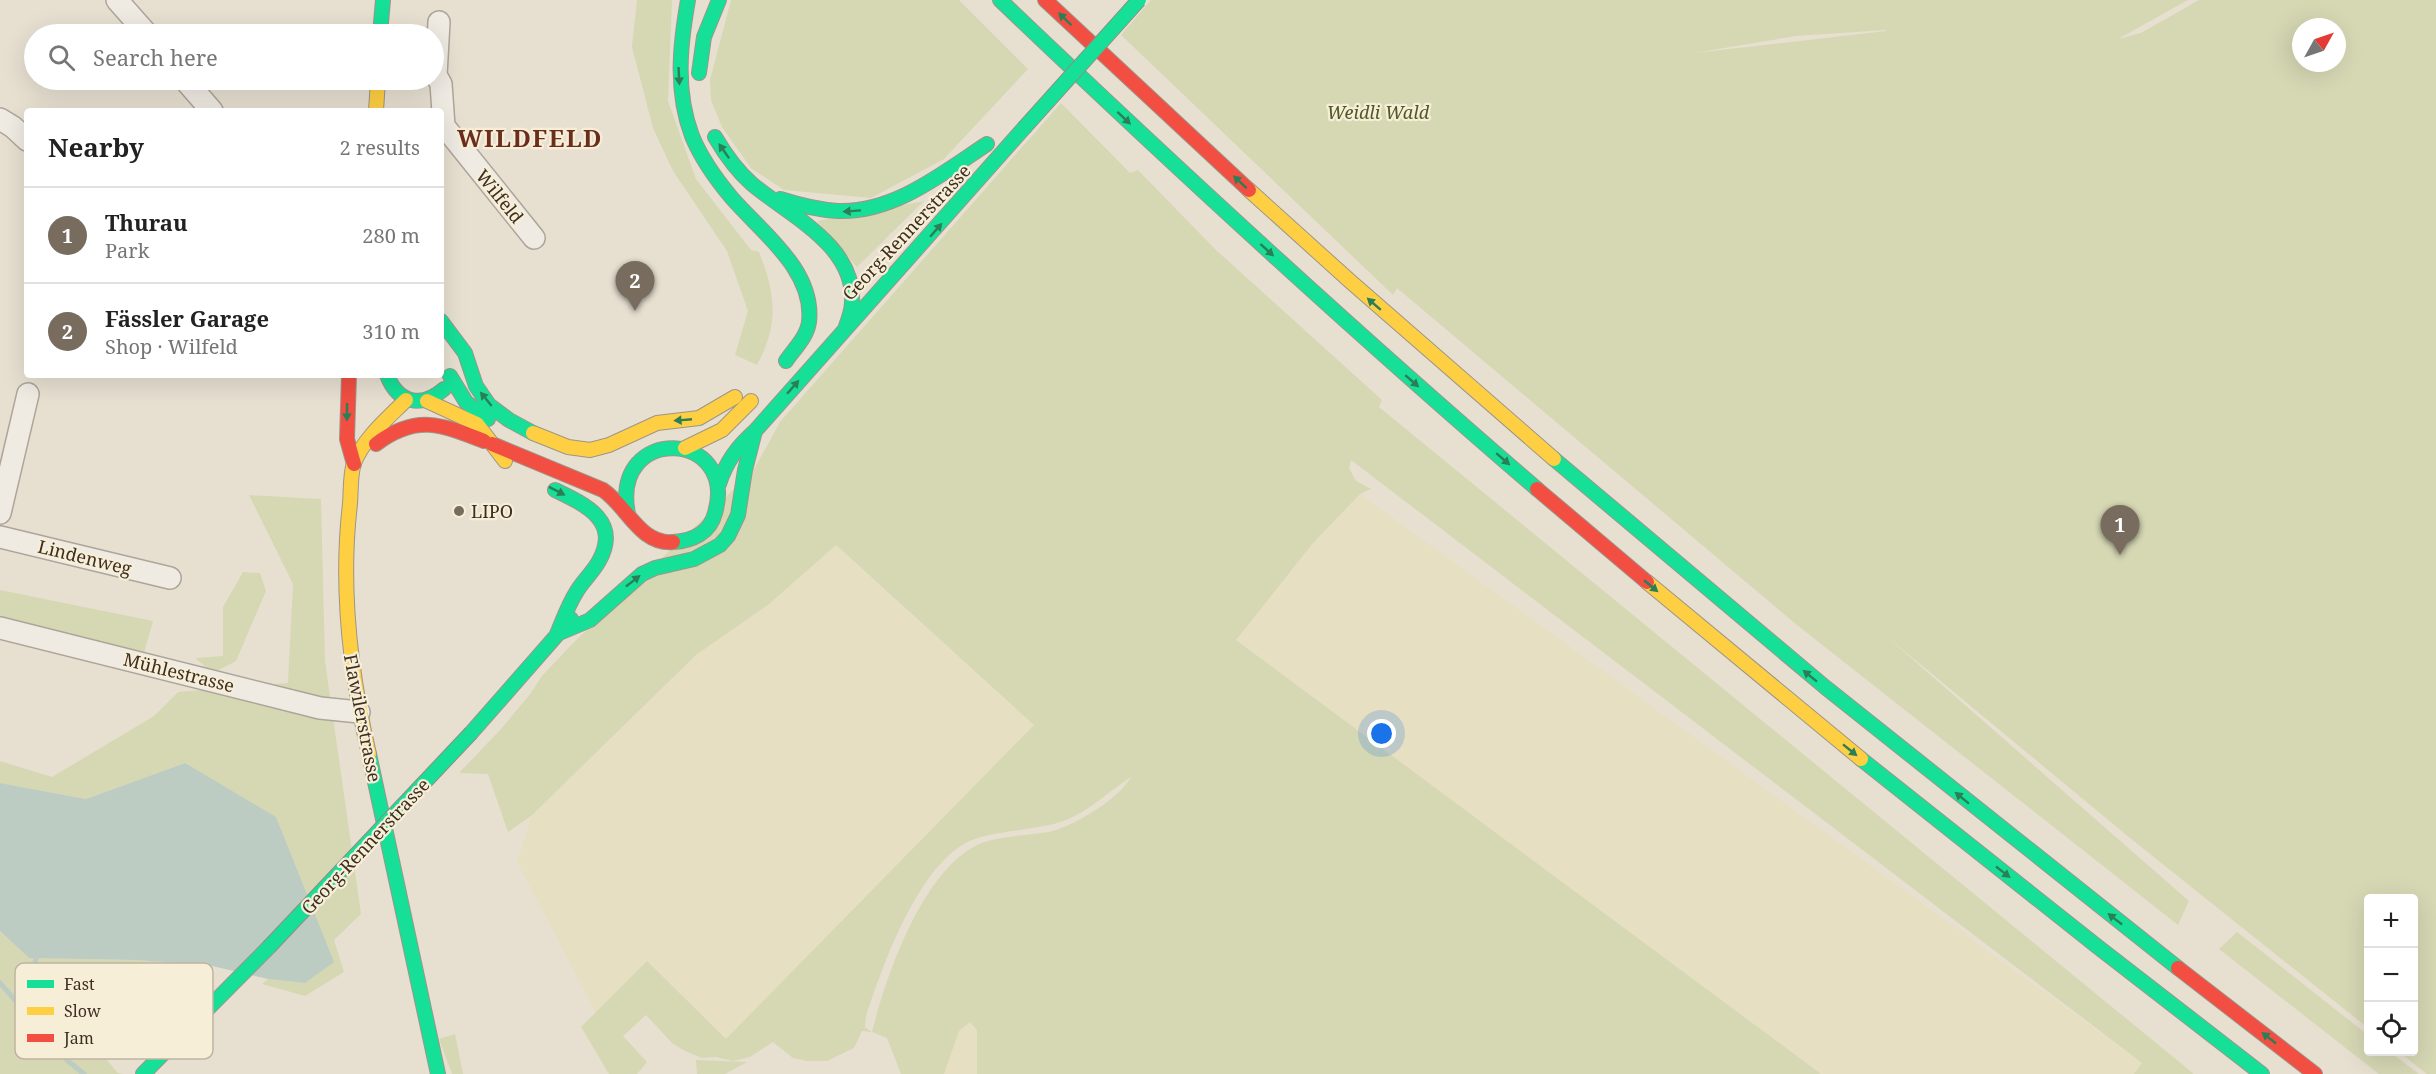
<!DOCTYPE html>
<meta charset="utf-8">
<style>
body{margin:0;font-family:"Noto Serif",serif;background:#f2f2f2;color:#222}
.controls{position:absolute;right:18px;bottom:18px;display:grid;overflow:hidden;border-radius:6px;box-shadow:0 6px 24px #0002}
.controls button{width:54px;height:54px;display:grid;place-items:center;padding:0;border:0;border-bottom:2px solid #e0e0e0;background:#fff;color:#222;font:30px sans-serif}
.compass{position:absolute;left:2292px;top:18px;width:54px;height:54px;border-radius:50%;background:#fff;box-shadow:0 6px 24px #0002;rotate:50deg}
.you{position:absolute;left:1382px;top:734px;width:21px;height:21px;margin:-15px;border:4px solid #fff;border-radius:50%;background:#1a73e8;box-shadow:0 0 0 9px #1a73e833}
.badge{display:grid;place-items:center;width:39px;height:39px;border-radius:50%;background:#786c5e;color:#fff;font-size:20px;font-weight:700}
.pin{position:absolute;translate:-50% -50px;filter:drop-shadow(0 2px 3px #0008)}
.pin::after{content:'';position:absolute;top:32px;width:21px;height:18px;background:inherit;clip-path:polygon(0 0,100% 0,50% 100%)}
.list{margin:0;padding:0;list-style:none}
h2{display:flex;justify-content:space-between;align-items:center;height:78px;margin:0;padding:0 24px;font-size:26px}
h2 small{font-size:20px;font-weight:400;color:#767676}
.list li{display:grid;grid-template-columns:39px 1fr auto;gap:18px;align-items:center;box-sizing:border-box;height:96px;padding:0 24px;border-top:2px solid #e0e0e0}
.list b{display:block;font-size:22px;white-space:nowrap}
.list p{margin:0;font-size:20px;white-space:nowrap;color:#767676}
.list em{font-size:20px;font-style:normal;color:#767676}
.icon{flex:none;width:33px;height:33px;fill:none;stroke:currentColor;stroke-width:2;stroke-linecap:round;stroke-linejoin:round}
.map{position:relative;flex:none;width:2436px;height:1074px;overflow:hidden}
.search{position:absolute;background:#fff;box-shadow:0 6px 24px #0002;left:24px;top:24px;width:420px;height:66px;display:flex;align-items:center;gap:15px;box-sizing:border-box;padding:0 21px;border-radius:33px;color:#767676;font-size:22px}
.panel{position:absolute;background:#fff;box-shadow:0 6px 24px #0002;left:24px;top:108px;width:420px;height:270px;border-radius:6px}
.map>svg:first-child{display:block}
</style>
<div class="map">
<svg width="2436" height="1074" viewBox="0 0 2436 1074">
<rect width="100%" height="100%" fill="#e7e0d1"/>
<path fill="#e6dfc2" d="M1360,494l782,569 -8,11h-313l-585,-434 77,-97z
M835,545l199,180 -308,314 -79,-75 -51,49 -79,-151 15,-48 164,-159 73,-51z
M971,1021l6,9v44h-33l15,-43z"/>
<path fill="#d6d7b3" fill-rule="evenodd" d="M637,0h35l-4,101 28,78 55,71 8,2c17,43 20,72 -2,113l-22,-10 13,-44 -21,-60 -54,-80 -20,-43 -21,-81z
M731,0h228l69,69 -84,90 -73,39 -87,-8 -33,-22 -29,-41 -11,-27 -1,-20z
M1151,0h1037l-70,39 23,-6 58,-33h237v1074h-9l-28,-22h15v-154h-46v130l-238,-190 -245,-203 304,266 -11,24 -381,-300 -400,-337 -4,7 -272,-260zM2301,27h36v36h-36zM1886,30v1l-192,22 102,-17z
M1061,103l69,70 8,-3 78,80 166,150 -3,7 815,667h-60l8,-11 -791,-603 -2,8 7,13 15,8 -11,5 -47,49 -77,97 585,434h-844v-44l-7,-8 -11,9 -15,43h-43l-14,-36 -15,-6 -10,-1 -8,17 -27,13h-20l-14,-3 -20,-16 -23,15 -17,4 -17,-4 -14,1 -17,-7 -13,-8 -26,-28 -23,21 24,26 -10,12h-28l-28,-47 66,-66 79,78 308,-314 -198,-180 -67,59 -73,51 -165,161 -23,16 -20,-58 -29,-1 42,-44 30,-36 11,-17 30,-32 181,-173 27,-49zM1131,777c-11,21 -58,50 -82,55 -19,3 -55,5 -72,13 -55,27 -91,131 -105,187l-7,-5 1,-11c17,-51 53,-154 106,-176 28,-11 66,-9 94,-20 25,-10 43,-29 65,-43z
M924,201l-67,66 -40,-46z
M249,495l72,4 4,162 36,253 -27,26 10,32 -39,24 -43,-12 6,-5 37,4 -120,-220 -99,36 -86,-16v-22l52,16 102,-61 24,-24 110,-9 5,-99z
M243,572l17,1 6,18 -30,70 -23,12 -18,-15 28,-2v-49z
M0,590l153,31 -9,32 -144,-33z
M0,931l29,27 106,2 73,5 -9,17 -99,-11 -36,39 54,63 7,1h-125z
M2237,932l131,103v17h22l29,22h-40l-160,-125z
M455,1034l8,40h-11l-13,-35z
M696,1060l51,2 -22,12h-28z"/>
<path fill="#bcccc2" d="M185,763l91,54 58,145 -29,21 -37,-4 -60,-14 -73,-5 -106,-2 -29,-27v-148l86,16z"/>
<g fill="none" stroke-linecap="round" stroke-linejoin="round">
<path stroke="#bcccc2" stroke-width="5" d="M36,958l-5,24 21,57
M0,983l68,78 16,13"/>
<defs>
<path id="street" d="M117,0l30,34
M439,22l-3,53 5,9 3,42
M185,80l27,31
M0,119l13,8 14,13
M441,126h3l90,112
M0,513l28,-119
M0,537l170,41
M0,628l320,80 39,4"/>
<path id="fast" d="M688,0c-8,45 -13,91 4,136 9,22 24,43 39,61 30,35 84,73 78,125 -2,15 -15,27 -23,39
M1000,0c175,167 353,331 537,489
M380,34l3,-34
M699,73l5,-36 15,-37
M715,137c10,17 22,34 37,47 38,32 103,61 100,118 0,9 -4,19 -7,27
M780,199c19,6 38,11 58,12 56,2 105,-38 149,-67
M441,321l24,32 11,33 13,19 20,15 24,13
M387,375c11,28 34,34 57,14
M450,376l16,26 22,17
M1554,459l271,228 353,281
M719,484c7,-22 18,-37 36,-53l269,-303
M555,490c31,15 66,31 44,71 -6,11 -16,20 -22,30 -9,14 -14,29 -20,43
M628,514c-18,-91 111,-84 87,-1 -5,20 -23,28 -42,29
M557,634l33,-14 52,-46 13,-6 39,-9 26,-14 8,-9 10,-21 7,-45 10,-39
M471,733l100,-114
M369,754l69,320
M1861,759l237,188 164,127
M143,1074l126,-127"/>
<path id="slow" d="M376,111l2,-31
M1249,190l102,92 203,177
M427,401l50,23 28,37
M533,433l35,14 22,3 19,-5 48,-22 42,-5 36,-21
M685,448l37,-18 29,-29
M1647,582l214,177
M369,754c-19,-82 -29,-166 -19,-250 1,-12 0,-29 4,-41 10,-25 33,-44 52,-63"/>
<path id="jam" d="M1045,0l204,190
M349,375l-2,64 7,25
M376,444c40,-30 65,-20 108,-3
M492,444l111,46c24,16 37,55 70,52
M1537,489l110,93
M2178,968l137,106"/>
</defs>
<use href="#street" stroke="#ada599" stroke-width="24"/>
<use href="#fast" stroke="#9c958a" stroke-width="16"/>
<use href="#slow" stroke="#9c958a" stroke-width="16"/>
<use href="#jam" stroke="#9c958a" stroke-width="16"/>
<use href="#street" stroke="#efebe3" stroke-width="21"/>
<use href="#fast" stroke="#16e098" stroke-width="14"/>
<use href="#slow" stroke="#ffcf43" stroke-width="14"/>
<use href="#jam" stroke="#f24e42" stroke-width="14"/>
<defs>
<path id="fast-bridge" d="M1024,128l115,-128
M269,947l202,-214"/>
</defs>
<use href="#fast-bridge" stroke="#928b80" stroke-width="16" stroke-linecap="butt"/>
<use href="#fast-bridge" stroke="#16e098" stroke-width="14"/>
</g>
<defs><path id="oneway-solid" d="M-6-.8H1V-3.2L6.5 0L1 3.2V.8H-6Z" transform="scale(1.5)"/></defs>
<g fill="#2b7e56">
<use href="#oneway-solid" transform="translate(1065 19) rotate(-136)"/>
<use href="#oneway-solid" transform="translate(679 76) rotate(87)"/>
<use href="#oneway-solid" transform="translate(1124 118) rotate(43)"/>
<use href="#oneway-solid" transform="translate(724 151) rotate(-125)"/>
<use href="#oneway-solid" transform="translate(1240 182) rotate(-137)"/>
<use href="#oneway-solid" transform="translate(852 211) rotate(176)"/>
<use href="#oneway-solid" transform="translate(936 230) rotate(-49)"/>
<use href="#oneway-solid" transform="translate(1267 250) rotate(42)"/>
<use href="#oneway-solid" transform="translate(1374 304) rotate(-139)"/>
<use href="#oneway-solid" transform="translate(1412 381) rotate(41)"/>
<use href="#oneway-solid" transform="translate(793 387) rotate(-49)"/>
<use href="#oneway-solid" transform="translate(486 399) rotate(-129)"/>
<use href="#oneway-solid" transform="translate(347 412) rotate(91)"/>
<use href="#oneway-solid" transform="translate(683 420) rotate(175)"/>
<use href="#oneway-solid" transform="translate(1503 459) rotate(41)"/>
<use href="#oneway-solid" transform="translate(557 491) rotate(27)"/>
<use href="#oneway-solid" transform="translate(633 581) rotate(-38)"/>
<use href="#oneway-solid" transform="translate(1651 586) rotate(40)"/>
<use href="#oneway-solid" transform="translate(1810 676) rotate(-141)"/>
<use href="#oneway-solid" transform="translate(1850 750) rotate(39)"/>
<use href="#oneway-solid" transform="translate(1962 798) rotate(-141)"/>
<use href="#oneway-solid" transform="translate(2003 872) rotate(38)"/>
<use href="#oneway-solid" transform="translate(2115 919) rotate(-142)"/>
<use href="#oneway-solid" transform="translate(2269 1038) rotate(-142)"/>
</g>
<circle fill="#786c5e" stroke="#f7eed8" stroke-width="2" cx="459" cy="511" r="6"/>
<g text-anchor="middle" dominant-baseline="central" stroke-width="4.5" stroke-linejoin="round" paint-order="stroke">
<g font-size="18" font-style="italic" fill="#4d5a26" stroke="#f7eed8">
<text x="1378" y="112">Weidli Wald</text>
</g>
<g font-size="18" fill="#3d2e20" stroke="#f7eed8">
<text transform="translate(500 196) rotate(51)">Wilfeld</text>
<text transform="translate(906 232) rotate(-47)">Georg-Rennerstrasse</text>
<text transform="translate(85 557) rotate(14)">Lindenweg</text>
<text transform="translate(179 672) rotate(14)">Mühlestrasse</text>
<text transform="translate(363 718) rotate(79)">Flawilerstrasse</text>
<text transform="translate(365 846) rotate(-47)">Georg-Rennerstrasse</text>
</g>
<g font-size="18" fill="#3d2e20" stroke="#f7eed8" text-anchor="start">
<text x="471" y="511">LIPO</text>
</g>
<g font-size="24" font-weight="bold" letter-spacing="1.5" fill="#6b2e1e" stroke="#f7eed8">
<text x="530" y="137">WILDFELD</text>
</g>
</g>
<rect x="15" y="963" width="198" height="96" rx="9" fill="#f7eed8" stroke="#bfb4a1" stroke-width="1.5"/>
<rect x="27" y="980" width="27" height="8" fill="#16e098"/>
<rect x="27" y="1007" width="27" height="8" fill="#ffcf43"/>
<rect x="27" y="1034" width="27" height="8" fill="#f24e42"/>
<g font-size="16" fill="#3d2e20">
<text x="64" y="990">Fast</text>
<text x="64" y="1017">Slow</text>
<text x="64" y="1044">Jam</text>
</g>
</svg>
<div class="controls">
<button>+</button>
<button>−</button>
<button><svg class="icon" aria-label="locate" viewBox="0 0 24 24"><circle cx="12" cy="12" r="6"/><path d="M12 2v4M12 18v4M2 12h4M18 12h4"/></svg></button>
</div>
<svg class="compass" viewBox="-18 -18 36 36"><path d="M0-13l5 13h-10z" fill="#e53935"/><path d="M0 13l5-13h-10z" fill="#767676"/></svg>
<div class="you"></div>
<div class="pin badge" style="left:2120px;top:555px">1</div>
<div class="pin badge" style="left:635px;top:311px">2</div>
<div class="search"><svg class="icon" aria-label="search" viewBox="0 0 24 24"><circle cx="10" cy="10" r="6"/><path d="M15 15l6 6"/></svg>Search here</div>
<section class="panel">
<h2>Nearby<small>2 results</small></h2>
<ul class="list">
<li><span class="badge">1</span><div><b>Thurau</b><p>Park</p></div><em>280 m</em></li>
<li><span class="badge">2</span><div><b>Fässler Garage</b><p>Shop · Wilfeld</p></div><em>310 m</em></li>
</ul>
</section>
</div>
